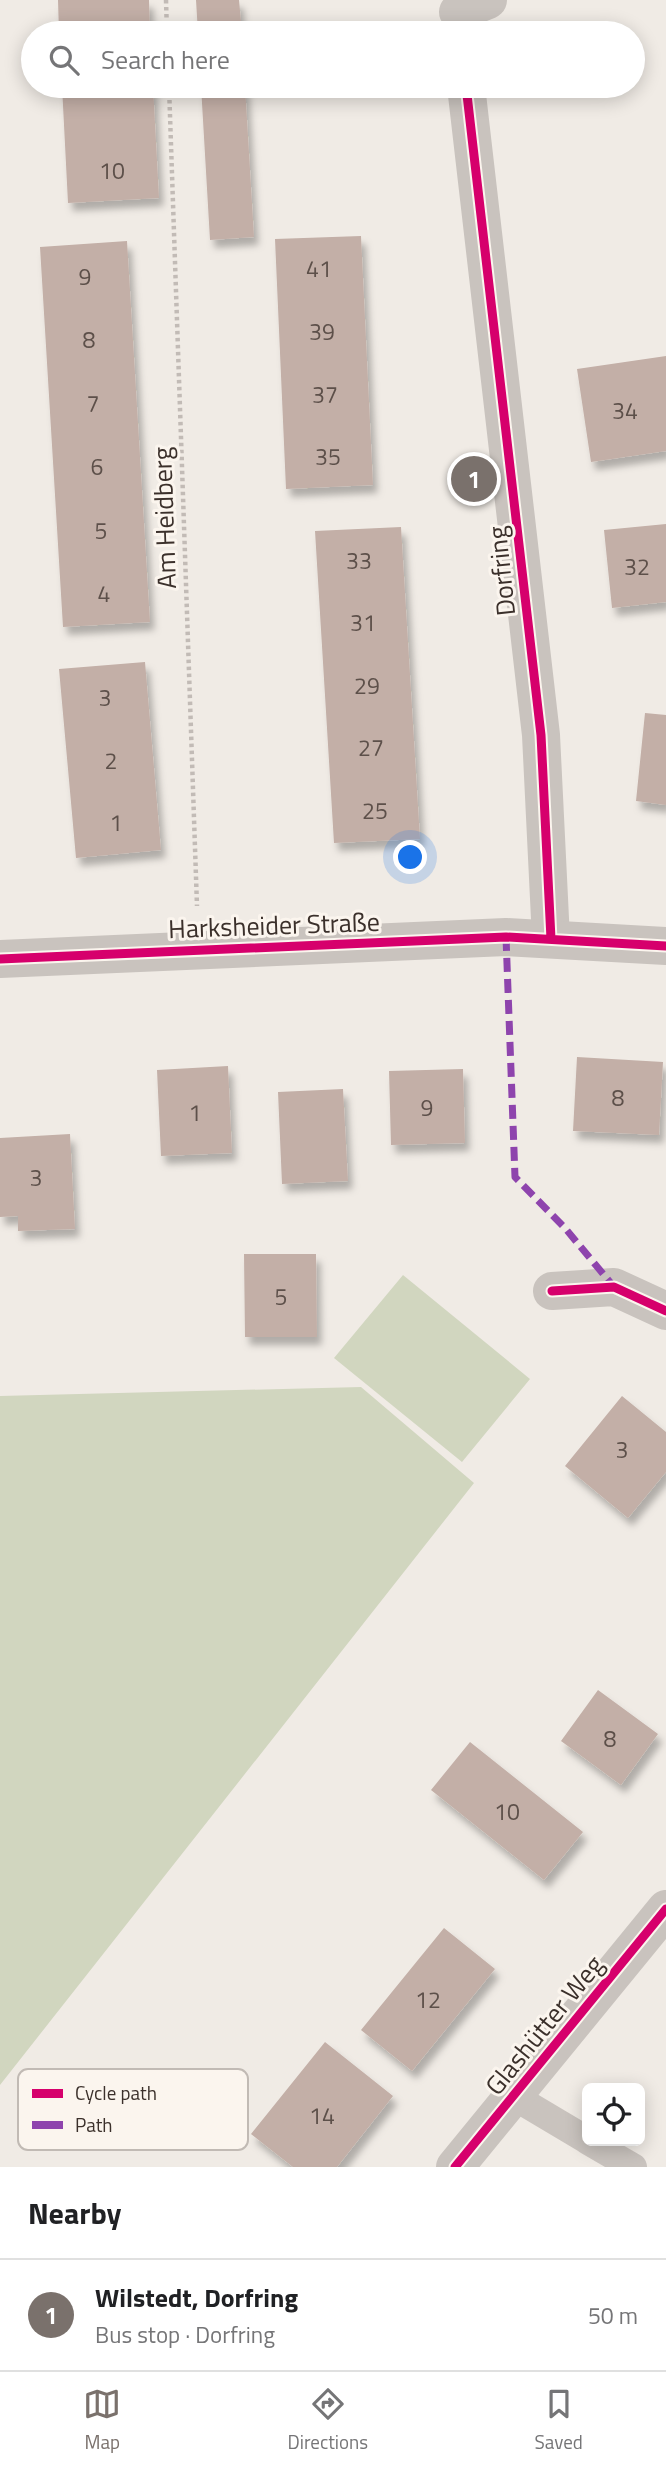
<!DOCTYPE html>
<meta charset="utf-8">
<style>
body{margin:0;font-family:"Titillium Web",sans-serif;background:#f2f2f2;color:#202124}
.controls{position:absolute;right:21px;bottom:21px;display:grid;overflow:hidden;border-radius:10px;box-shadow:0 4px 18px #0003}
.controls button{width:63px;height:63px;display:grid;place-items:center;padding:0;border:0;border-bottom:2px solid #e0e0e0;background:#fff;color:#202124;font:35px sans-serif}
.you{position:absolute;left:411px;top:858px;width:24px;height:24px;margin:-18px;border:5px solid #fff;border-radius:50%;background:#1a73e8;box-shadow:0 0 0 10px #1a73e833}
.badge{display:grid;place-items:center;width:46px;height:46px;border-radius:50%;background:#7a716c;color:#fff;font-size:23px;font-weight:700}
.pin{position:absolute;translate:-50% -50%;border:4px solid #fff;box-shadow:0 2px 7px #0006}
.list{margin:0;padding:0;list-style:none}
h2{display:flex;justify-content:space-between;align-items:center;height:91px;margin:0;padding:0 28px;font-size:30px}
h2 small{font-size:23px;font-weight:400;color:#757577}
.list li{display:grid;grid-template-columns:46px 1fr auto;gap:21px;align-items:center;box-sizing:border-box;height:112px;padding:0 28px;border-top:2px solid #e0e0e0}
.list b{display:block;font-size:26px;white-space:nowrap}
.list p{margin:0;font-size:23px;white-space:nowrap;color:#757577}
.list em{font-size:23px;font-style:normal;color:#757577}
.icon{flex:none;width:38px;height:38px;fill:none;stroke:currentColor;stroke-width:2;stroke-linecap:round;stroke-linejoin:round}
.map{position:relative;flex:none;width:666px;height:2167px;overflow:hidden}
.search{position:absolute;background:#fff;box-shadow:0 4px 18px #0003;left:21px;right:21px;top:21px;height:77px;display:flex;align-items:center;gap:18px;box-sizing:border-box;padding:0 24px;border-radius:38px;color:#757577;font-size:26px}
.sheet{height:203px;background:#fff}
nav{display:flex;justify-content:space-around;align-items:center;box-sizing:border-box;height:98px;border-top:2px solid #e0e0e0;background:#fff;font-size:19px;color:#757577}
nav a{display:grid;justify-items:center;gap:4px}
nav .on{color:#7a716c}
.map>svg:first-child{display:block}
</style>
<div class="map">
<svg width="666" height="2167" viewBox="0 0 666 2167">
<defs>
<filter id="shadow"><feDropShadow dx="4.5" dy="8" stdDeviation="3.5" flood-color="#0004"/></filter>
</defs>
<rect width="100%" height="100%" fill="#f0ebe5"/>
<path fill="#d1d6bf" d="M403,1275l127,104 -68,83 -128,-104z
M361,1387l113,96 -474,602v-689z"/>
<path fill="#c3afa7" filter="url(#shadow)" d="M58,0h91l1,33h-91z
M196,0h43l3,33h-44z
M62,86h91l6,112 -91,5z
M201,86h44l9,151 -44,3z
M361,236l12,249 -87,4 -11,-250z
M127,241l23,381 -87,5 -23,-380z
M666,356v95l-75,11 -14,-93z
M666,524v78l-54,6 -8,-78z
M401,527l19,312 -86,4 -19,-312z
M145,662l16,188 -85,8 -17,-189z
M645,713l21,2v90l-30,-4z
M577,1057l86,5 -4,73 -86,-4z
M228,1066l4,87 -71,3 -4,-86z
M463,1069l2,74 -74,2 -2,-74z
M343,1089l5,92 -66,3 -4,-92z
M70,1134l5,95 -57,2v-15l-18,1v-79z
M244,1254h72l1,83h-72z
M622,1396l44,36v40l-38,46 -63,-52z
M598,1690l60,44 -37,51 -60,-44z
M470,1742l113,90 -39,48 -113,-90z
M444,1928l51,41 -83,102 -51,-41z
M325,2042l68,54 -56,71h-44l-42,-33z"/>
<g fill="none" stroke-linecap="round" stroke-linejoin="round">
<path stroke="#c2bbb6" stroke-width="4.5" stroke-dasharray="3.5 3.5" stroke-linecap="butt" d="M166,0l1,33
M169,86l28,820"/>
<path stroke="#c9c3be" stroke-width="28" d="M513,2096l74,44
M588,2141l45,26"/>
<path stroke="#c9c3be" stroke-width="38" d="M458,12l30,-12
M466,86l75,649 10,204
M552,1291l62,-4 52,24
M455,2167l211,-258"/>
<path stroke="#c9c3be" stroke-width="38" d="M0,959l506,-22 160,9"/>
<path stroke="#8e44ad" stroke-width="7" stroke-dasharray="14 7" stroke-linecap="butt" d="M506,937l9,240 50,51 49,59"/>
<defs>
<path id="cycleway" d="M466,86l75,649 10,204
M0,959l506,-22 160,9
M552,1291l62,-4 52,24
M455,2167l211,-258"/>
</defs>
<use href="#cycleway" stroke="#fbf5ee" stroke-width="13"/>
<use href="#cycleway" stroke="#d6006c" stroke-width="9"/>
</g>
<g text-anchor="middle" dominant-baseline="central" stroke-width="6" stroke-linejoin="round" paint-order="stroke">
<g font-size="23" fill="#5d504a">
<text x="112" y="170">10</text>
<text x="319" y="268">41</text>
<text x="85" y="276">9</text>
<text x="322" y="331">39</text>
<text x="89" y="339">8</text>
<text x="325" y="394">37</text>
<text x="93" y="403">7</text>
<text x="625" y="410">34</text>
<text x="328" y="456">35</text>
<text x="97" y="466">6</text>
<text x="101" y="530">5</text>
<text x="359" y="560">33</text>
<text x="637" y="566">32</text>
<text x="104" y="593">4</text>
<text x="363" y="622">31</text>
<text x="367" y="685">29</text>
<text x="105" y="697">3</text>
<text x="371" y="747">27</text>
<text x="111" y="760">2</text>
<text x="375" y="810">25</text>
<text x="116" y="822">1</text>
<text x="618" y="1097">8</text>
<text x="427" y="1107">9</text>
<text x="195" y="1112">1</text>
<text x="36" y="1177">3</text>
<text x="281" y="1296">5</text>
<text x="622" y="1449">3</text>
<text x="610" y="1738">8</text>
<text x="507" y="1811">10</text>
<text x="428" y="1999">12</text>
<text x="322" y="2115">14</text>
</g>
<g font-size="26" fill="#3b302b" stroke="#fbf5ee">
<text transform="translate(164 518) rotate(-92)">Am Heidberg</text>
<text transform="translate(501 571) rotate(-96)">Dorfring</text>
<text transform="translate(274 925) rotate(-2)">Harksheider Straße</text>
<text transform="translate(544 2025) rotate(-51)">Glashütter Weg</text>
</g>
</g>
<rect x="18" y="2069" width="230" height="81" rx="10" fill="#fbf5ee" stroke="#c1bab4" stroke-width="2"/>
<rect x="32" y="2089" width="31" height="9" fill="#d6006c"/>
<rect x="32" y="2121" width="31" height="8" fill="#8e44ad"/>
<g font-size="19" fill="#3b302b">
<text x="75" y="2100">Cycle path</text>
<text x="75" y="2132">Path</text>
</g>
</svg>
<div class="controls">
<button><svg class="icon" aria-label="locate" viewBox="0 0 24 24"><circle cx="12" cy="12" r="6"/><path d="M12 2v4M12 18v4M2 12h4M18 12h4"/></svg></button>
</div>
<div class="you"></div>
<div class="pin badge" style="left:474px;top:479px">1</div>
<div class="search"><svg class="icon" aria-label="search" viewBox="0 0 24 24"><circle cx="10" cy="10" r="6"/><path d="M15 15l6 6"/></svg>Search here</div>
</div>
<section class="sheet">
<h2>Nearby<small></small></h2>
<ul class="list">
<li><span class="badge">1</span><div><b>Wilstedt, Dorfring</b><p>Bus stop · Dorfring</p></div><em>50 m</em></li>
</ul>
</section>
<nav>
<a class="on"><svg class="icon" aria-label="map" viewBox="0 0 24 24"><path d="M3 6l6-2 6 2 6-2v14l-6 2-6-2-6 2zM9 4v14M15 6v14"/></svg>Map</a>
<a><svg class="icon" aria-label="directions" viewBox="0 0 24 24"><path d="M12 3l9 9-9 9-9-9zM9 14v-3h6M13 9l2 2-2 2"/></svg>Directions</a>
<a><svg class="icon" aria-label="saved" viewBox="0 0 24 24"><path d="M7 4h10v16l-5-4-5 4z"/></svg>Saved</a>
</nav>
